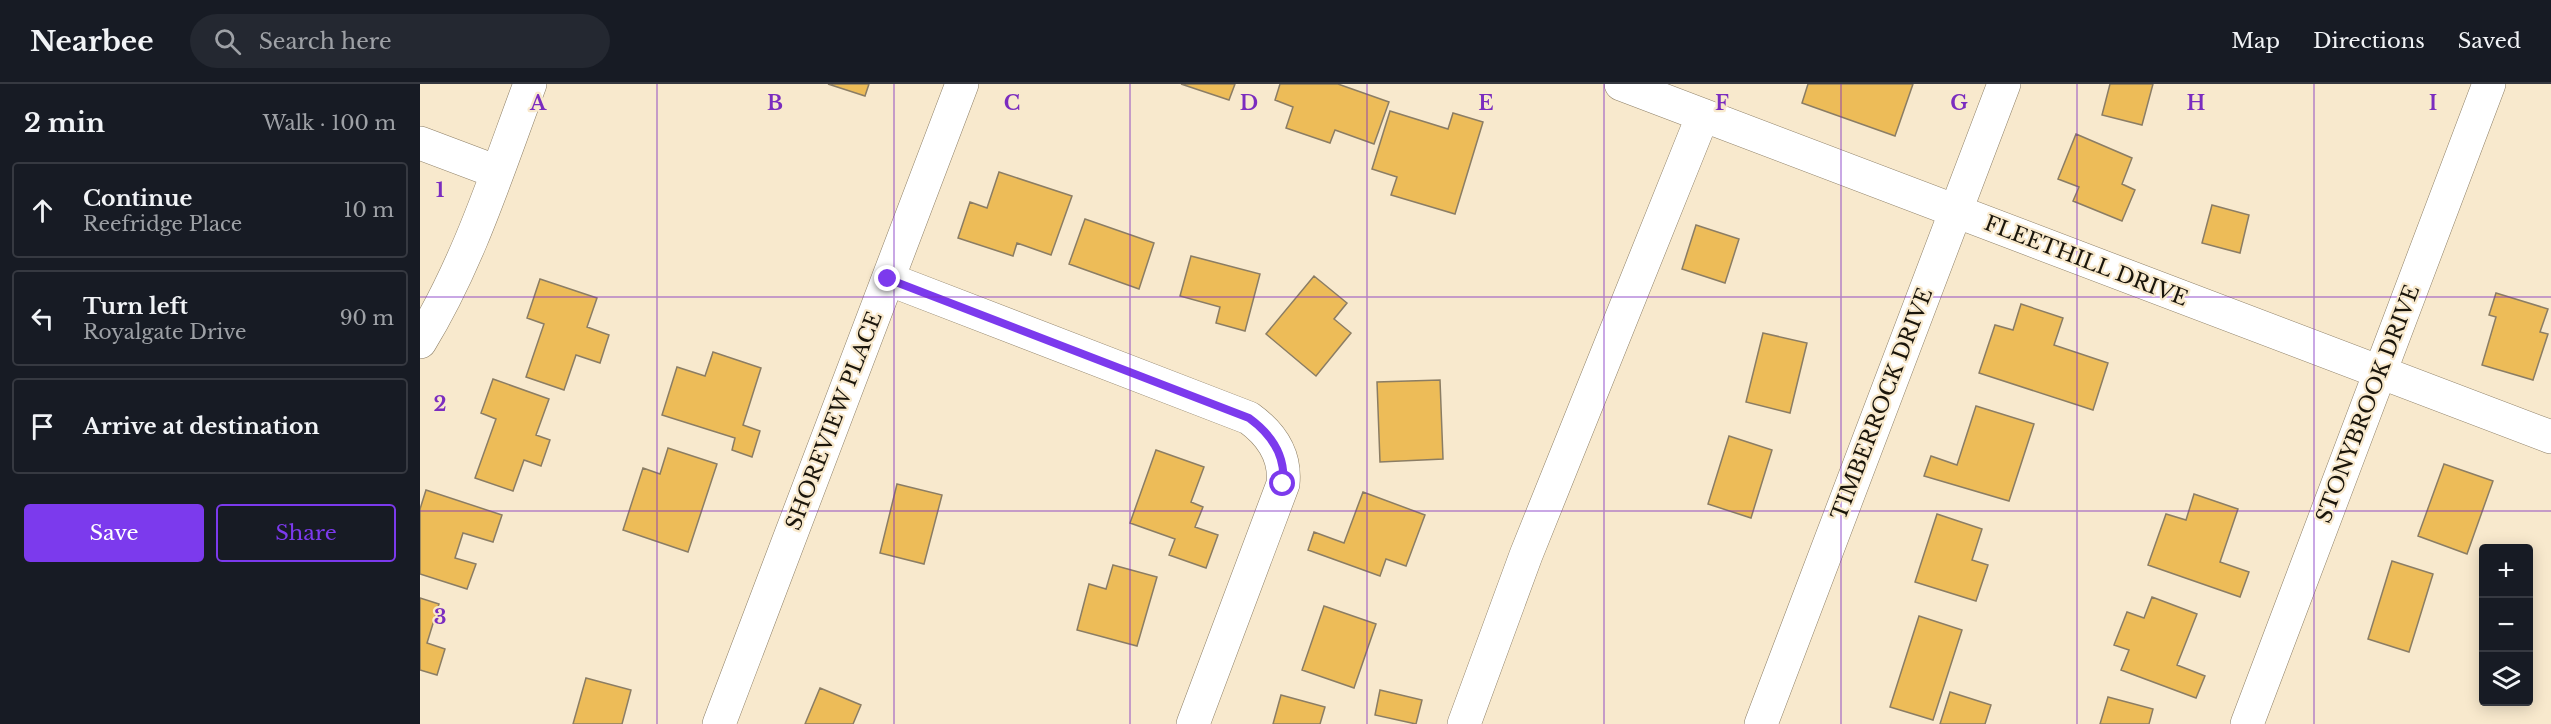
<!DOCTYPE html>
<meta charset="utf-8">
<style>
body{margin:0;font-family:"Libre Baskerville",serif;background:#242831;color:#f1f3f6}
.controls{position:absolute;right:18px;bottom:18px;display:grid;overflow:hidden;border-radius:6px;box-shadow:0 3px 15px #0003}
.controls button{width:54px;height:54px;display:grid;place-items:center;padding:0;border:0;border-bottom:2px solid #363941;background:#171b24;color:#f1f3f6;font:30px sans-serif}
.stop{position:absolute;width:18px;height:18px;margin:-14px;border:4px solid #7c3aed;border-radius:50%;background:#fff}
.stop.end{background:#7c3aed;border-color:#fff;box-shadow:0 2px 6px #0008}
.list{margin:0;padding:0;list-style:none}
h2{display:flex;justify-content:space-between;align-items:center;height:78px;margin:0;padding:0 24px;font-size:26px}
h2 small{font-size:20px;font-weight:400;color:#9ea1a6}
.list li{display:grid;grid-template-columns:39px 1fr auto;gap:18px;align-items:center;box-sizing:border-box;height:96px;margin:0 12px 12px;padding:0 12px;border:2px solid #363941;border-radius:6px}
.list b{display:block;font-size:22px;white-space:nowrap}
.list p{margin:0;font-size:20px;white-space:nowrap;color:#9ea1a6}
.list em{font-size:20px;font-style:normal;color:#9ea1a6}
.actions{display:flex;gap:12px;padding:18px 24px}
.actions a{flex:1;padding:14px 0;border:2px solid #7c3aed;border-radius:6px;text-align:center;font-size:21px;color:#7c3aed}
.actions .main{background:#7c3aed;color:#fff}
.icon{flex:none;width:33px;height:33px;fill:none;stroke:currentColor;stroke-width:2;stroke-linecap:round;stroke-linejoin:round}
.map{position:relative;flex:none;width:2131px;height:640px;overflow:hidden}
header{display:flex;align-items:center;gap:36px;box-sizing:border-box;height:84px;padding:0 30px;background:#171b24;border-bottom:2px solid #363941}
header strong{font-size:28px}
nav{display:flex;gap:33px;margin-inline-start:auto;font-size:21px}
.search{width:420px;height:54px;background:#242831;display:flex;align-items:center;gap:15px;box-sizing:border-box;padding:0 21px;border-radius:33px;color:#9ea1a6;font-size:22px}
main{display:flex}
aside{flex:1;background:#171b24}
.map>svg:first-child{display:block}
</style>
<header>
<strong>Nearbee</strong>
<div class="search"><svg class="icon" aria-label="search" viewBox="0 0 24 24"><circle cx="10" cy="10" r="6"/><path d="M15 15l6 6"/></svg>Search here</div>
<nav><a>Map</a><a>Directions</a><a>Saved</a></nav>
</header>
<main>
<aside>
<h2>2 min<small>Walk · 100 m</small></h2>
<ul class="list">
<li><svg class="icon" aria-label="ahead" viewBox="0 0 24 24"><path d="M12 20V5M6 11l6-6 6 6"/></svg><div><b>Continue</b><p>Reefridge Place</p></div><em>10 m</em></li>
<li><svg class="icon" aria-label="left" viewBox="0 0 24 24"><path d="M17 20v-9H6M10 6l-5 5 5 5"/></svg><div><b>Turn left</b><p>Royalgate Drive</p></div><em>90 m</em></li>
<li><svg class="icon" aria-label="arrive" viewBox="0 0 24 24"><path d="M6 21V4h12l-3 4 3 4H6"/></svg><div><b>Arrive at destination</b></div></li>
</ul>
<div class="actions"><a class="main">Save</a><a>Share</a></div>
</aside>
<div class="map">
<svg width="2131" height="640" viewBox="0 0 2131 640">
<rect width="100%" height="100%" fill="#f8e9cd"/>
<path fill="#edbc58" stroke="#8b7d64" stroke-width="1.5" d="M408,0h41l-4,12z
M761,0h54l-6,16z
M860,0h58l51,18 -15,42 -39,-14 -5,13 -44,-15 7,-21 -18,-7z
M1388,0h105l-18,52 -93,-33z
M1690,0h43l-11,41 -40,-10z
M970,27l58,18 5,-16 30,9 -28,92 -64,-19 6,-18 -25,-8z
M1656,50l56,24 -10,26 13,6 -13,31 -49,-20 6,-14 -21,-8z
M579,88l73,24 -21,59 -34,-12 -4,13 -55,-18 12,-36 17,6z
M1792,121l37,10 -9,38 -38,-10z
M665,135l69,24 -15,46 -70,-25z
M1276,141l43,14 -14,44 -43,-14z
M771,172l69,18 -15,57 -29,-8 4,-16 -40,-11z
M894,192l33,27 -13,16 17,14 -35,43 -50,-42z
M120,195l57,19 -10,29 22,8 -9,28 -24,-8 -12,35 -38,-13 18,-53 -17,-6z
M2076,209l52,16 -8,23 8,2 -15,46 -51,-15 14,-48 -7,-2z
M1601,220l42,14 -9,27 54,18 -15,47 -114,-37 16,-48 18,5z
M1343,249l44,10 -17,70 -44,-11z
M293,268l48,16 -18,57 17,6 -8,26 -20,-7 3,-12 -73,-23 15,-48 28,9z
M73,295l56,20 -13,36 14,5 -9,26 -17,-6 -11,31 -38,-13 21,-59 -15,-6z
M1020,296l3,79 -63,3 -3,-80z
M1556,322l58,18 -25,77 -85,-25 7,-20 26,9z
M1309,352l43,14 -21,68 -43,-14z
M248,364l49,16 -29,88 -65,-22 20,-62 17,6z
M736,366l48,17 -13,35 12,5 -8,20 23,8 -12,33 -37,-13 6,-16 -45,-16z
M2024,380l49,17 -26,73 -49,-18z
M477,400l45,11 -18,69 -44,-11z
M6,406l76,25 -9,27 -30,-9 -8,25 21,6 -9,25 -47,-15v-65z
M943,408l62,23 -19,51 -20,-7 -6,17 -72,-26 6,-18 30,11z
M1774,410l44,15 -18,53 29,10 -9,25 -92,-32 18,-51 20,6z
M1517,430l45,15 -10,31 16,5 -12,36 -61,-19z
M1972,477l41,13 -24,78 -41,-13z
M693,481l44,12 -20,69 -60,-16 12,-46 17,5z
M1732,513l45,17 -20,51 28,11 -9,22 -75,-28 8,-20 -15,-5 13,-33 17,6z
M0,514l19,6 -12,39 18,6 -8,26 -17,-5z
M904,522l52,18 -22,64 -52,-18z
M1499,532l43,14 -29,90 -43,-13z
M166,594l45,12 -9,34h-49z
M400,604l41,17 -8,19h-48z
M960,606l42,10 -6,24 -41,-9z
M1530,608l41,13 -6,19h-45z
M861,611l44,12 -5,17h-47z
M1688,613l45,12 -4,15h-49z"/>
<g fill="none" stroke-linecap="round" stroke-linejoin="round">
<defs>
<path id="minor" d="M1201,0l930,353
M0,59l77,29
M468,195l361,139c22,16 37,37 34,66l-90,240
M0,258c49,-80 77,-170 110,-258
M299,640l243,-640
M1044,640l62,-169 177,-440
M1341,640l243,-640
M1827,640l242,-640"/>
</defs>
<use href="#minor" stroke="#8d7f66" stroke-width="34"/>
<use href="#minor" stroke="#fff" stroke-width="33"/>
</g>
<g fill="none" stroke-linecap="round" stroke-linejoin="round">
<path stroke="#7c3aed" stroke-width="8" d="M468,195l361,139c22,16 37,37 34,66"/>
</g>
<path fill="none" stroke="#7b2cbf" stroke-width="1.5" stroke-opacity="0.55" d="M237,0v640M474,0v640M710,0v640M947,0v640M1184,0v640M1421,0v640M1657,0v640M1894,0v640M0,213h2131M0,427h2131"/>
<g text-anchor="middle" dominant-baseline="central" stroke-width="4.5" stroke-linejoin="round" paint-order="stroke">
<g font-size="21" fill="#1a150b" stroke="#f8e9cd">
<text transform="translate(1666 177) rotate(21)">FLEETHILL DRIVE</text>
<text transform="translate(1462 320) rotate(-69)">TIMBERROCK DRIVE</text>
<text transform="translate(1948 320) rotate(-69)">STONYBROOK DRIVE</text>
<text transform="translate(414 337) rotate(-69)">SHOREVIEW PLACE</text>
</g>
</g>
<g font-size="20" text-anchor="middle" font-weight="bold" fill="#7b2cbf" stroke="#f8e9cd" stroke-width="4.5" stroke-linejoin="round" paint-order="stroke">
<text x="118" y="26">A</text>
<text x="355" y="26">B</text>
<text x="592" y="26">C</text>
<text x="829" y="26">D</text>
<text x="1066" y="26">E</text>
<text x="1302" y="26">F</text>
<text x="1539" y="26">G</text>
<text x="1776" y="26">H</text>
<text x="2013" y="26">I</text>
<text x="20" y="113">1</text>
<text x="20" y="327">2</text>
<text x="20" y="540">3</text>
</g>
</svg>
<div class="controls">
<button>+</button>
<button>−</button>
<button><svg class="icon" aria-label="layers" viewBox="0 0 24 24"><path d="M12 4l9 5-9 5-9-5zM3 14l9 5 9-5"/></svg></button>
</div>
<div class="stop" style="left:863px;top:400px"></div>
<div class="stop end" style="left:468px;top:195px"></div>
</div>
</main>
